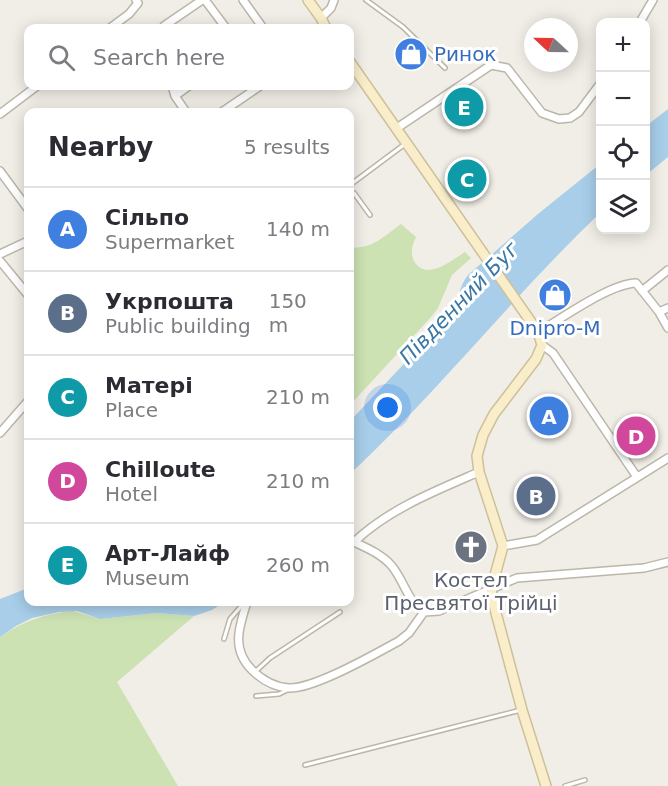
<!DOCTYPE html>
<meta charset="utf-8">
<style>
body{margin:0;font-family:"DejaVu Sans",sans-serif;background:#f7f7f7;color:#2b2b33}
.controls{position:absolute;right:18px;top:18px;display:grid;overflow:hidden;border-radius:12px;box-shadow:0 3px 15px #0003}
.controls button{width:54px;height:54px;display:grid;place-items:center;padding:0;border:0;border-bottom:2px solid #e1e1e2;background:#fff;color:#2b2b33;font:30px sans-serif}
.compass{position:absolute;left:524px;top:18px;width:54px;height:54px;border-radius:50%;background:#fff;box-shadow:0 3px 15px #0003;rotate:292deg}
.you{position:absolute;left:388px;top:408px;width:21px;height:21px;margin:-15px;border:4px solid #fff;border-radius:50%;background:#1a73e8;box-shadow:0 0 0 9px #1a73e833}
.badge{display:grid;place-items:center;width:39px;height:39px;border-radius:50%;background:#e4492b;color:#fff;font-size:20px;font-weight:700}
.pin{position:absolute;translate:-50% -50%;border:3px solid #fff;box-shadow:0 2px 6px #0006}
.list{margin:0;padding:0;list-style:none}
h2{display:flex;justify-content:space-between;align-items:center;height:78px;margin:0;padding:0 24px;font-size:26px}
h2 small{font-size:20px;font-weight:400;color:#7c7c81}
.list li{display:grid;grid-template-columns:39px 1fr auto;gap:18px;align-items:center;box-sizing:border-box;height:84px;padding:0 24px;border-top:2px solid #e1e1e2}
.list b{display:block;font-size:22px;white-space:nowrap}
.list p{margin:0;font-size:20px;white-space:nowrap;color:#7c7c81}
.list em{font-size:20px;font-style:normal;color:#7c7c81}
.icon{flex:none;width:33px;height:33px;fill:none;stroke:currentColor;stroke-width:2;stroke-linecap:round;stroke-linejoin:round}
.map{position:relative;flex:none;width:668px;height:786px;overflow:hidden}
.search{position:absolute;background:#fff;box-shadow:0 3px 15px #0003;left:24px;top:24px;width:330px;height:66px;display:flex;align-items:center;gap:15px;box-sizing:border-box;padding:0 21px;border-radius:12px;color:#7c7c81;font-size:22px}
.panel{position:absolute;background:#fff;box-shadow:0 3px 15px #0003;left:24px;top:108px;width:330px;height:498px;border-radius:12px}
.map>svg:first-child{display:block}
</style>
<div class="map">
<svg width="668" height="786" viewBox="0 0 668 786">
<rect width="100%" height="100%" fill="#f1eee7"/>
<path fill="#cce2b3" d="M401,224l15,13c-4,8 -6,16 -2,24 12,21 38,-1 51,-9l6,6 -19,17 -14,33 -6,8 -82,89v-158c22,3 34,-11 51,-23z
M73,611l27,8 57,-6 37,3 -77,66 61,104h-178v-149c23,-16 45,-23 73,-26z"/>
<path fill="#a8cee9" d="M668,109v48l-22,18v-49z
M600,164v49c-87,83 -162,179 -250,261v-53l101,-107c7,-12 8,-28 17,-39l70,-61z
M28,588v14h196l-12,8 -18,6 -37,-3 -57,6 -23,-8 -18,1 -27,6 -16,8 -16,11v-38z"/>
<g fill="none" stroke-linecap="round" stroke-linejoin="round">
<defs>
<path id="lane" d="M366,0l37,27 42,41
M350,185l55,-41
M350,192l4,1 16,22
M224,639l6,-20 14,-16
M256,671l14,-13 70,-46
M256,696l23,-2 8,-4
M305,765l216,-55
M565,786l20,-6"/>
<path id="street" d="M205,0l21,28
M243,0l20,28
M321,18l10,-10 3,-8
M640,22l13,-22
M164,26l38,-26
M110,28l19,-14 9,-11 -2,-3
M172,86l3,10 11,16
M175,96l14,-10
M222,112l38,-26
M0,114l37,-28
M397,128l94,-63 16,3 35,45 17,6 11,-1 9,-6 21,-28
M0,171l28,38
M0,254l28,-13
M0,261l28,34
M642,291l26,-21
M659,312l9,-4
M538,332c25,-14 71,-48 98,-49l23,29 9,16
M542,345l11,8 84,124
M0,433l28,-32
M354,542c13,6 27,12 37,23 13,15 16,36 33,47
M350,543l4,-1c35,-33 81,-51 125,-70
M503,546l34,-6 131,-82
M247,602c-8,25 -16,47 5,68 10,10 22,17 37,18 25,1 86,-34 110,-47l10,-8 15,-21 15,-1 78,-33 127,-10 24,-6"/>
<path id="secondary" d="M308,0l13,18 5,10
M350,62l188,270 4,13 -6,14 -42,55 -11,21 -6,21 2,16 24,74 -12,44 5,23 26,97 24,76"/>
</defs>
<use href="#lane" stroke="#bcb6aa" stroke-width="6"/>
<use href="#street" stroke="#bcb6aa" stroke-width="10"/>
<use href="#secondary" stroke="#cdc09a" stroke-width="12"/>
<use href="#lane" stroke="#fff" stroke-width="3"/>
<use href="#street" stroke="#fff" stroke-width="7"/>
<use href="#secondary" stroke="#f9eec9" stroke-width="9"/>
</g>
<defs>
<symbol id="shop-disc" viewBox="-11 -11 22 22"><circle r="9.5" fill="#3f7fe0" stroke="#fff"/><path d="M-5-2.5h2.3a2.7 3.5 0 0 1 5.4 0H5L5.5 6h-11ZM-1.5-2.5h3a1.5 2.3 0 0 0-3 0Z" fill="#fff"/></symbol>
<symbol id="church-disc" viewBox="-11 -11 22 22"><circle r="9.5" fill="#6b7280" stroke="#fff"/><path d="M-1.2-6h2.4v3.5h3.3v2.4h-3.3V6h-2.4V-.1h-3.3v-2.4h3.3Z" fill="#fff"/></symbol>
</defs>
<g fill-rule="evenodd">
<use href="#shop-disc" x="392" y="35" width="38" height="38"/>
<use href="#shop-disc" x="536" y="276" width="38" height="38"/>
<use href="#church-disc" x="452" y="528" width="38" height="38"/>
</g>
<g text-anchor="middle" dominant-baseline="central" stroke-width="6" stroke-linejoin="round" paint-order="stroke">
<g font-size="20" fill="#366cbe" stroke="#fff" text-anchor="start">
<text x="434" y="54">Ринок</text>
<text x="555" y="328" text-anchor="middle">Dnipro-M</text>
</g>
<g font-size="20" fill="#5b616d" stroke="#fff">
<text x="471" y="580">Костел<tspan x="471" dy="23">Пресвятої Трійці</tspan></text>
</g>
<g font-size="21" font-style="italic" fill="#3a77a5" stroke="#fff">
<text transform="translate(459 303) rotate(-46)">Південний Буг</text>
</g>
</g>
</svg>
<div class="controls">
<button>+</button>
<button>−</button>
<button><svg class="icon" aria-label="locate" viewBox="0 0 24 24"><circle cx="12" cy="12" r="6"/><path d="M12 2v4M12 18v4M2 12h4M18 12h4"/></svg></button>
<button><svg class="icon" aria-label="layers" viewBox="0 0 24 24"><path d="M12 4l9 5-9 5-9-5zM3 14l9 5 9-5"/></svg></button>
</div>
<svg class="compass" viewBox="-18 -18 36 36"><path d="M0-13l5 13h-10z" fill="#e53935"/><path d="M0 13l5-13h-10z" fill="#7c7c81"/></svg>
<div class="you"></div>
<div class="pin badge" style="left:549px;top:416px;background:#3f7fe0">A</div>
<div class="pin badge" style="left:536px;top:496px;background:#5c6f8a">B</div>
<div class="pin badge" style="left:467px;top:179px;background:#0f9aa8">C</div>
<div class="pin badge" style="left:636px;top:436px;background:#d1479c">D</div>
<div class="pin badge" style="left:464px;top:107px;background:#0f9aa8">E</div>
<div class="search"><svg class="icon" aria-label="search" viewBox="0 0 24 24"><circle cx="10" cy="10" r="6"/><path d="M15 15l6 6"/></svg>Search here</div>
<section class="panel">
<h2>Nearby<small>5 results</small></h2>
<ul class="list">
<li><span class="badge" style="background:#3f7fe0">A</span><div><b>Сільпо</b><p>Supermarket</p></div><em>140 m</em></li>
<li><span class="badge" style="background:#5c6f8a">B</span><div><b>Укрпошта</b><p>Public building</p></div><em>150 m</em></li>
<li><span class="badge" style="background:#0f9aa8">C</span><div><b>Матері</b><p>Place</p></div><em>210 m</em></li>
<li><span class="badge" style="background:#d1479c">D</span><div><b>Chilloute</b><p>Hotel</p></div><em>210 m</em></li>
<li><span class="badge" style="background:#0f9aa8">E</span><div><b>Арт-Лайф</b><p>Museum</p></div><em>260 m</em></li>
</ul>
</section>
</div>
